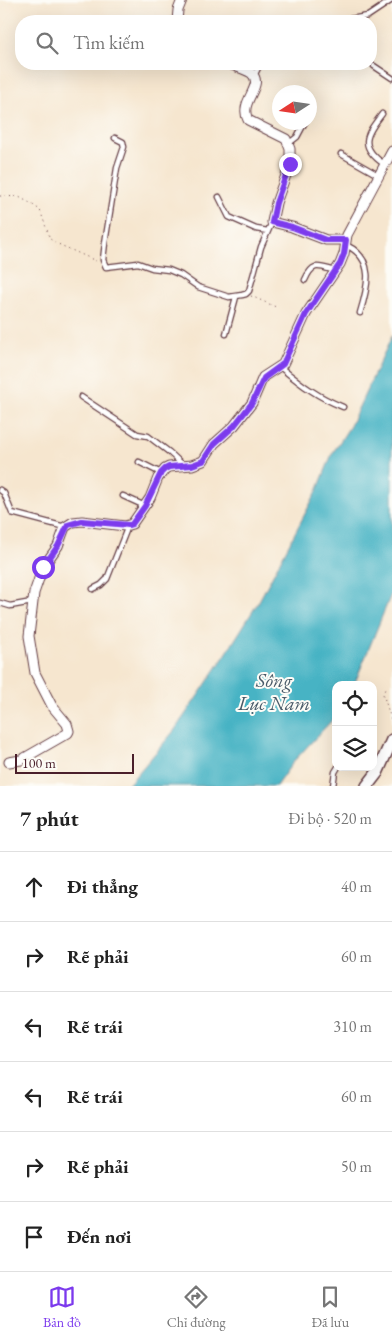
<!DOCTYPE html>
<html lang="vi">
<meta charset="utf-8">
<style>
body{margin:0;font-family:"EB Garamond",serif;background:#f2f2f2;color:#222}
.controls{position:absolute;right:15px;bottom:15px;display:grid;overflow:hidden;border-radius:10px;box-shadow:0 5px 20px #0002}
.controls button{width:45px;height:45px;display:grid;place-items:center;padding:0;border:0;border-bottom:1px solid #e0e0e0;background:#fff;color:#222;font:25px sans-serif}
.compass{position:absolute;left:272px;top:85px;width:45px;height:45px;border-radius:50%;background:#fff;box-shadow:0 5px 20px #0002;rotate:258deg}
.scale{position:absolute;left:15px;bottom:12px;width:119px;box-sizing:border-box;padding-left:5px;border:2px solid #4a1f2b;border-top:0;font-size:14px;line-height:18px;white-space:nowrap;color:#4a1f2b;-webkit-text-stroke:4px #fdfcf7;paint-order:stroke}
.stop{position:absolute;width:15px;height:15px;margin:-11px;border:4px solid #7c3aed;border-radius:50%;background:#fff}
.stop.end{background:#7c3aed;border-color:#fff;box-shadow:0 1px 5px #0008}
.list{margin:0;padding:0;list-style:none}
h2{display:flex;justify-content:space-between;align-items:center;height:65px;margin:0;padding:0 20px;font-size:21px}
h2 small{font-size:16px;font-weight:400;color:#767676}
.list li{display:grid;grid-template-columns:32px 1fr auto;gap:15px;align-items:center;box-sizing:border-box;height:70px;padding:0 20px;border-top:1px solid #e0e0e0}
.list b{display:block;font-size:19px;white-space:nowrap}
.list em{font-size:16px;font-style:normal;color:#767676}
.icon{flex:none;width:28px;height:28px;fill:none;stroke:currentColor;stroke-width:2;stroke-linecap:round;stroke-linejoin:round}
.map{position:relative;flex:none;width:392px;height:786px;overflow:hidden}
.search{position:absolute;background:#fff;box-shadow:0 5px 20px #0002;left:15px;right:15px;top:15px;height:55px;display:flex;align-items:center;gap:12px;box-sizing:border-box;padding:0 18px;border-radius:20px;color:#767676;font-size:19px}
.sheet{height:485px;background:#fff}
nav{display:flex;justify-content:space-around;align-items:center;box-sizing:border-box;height:70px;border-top:1px solid #e0e0e0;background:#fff;font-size:14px;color:#767676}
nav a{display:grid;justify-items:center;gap:2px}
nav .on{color:#7c3aed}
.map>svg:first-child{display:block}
</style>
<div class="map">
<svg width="392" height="786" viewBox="0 0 392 786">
<rect width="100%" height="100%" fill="#fdfcf7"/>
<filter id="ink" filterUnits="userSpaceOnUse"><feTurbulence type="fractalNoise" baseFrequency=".02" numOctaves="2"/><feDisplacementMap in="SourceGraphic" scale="10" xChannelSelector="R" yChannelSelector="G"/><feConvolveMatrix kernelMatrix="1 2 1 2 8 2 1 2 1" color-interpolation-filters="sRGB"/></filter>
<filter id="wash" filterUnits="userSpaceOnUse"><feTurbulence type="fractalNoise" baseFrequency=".0096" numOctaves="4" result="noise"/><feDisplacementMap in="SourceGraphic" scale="20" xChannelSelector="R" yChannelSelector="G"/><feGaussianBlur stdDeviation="1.12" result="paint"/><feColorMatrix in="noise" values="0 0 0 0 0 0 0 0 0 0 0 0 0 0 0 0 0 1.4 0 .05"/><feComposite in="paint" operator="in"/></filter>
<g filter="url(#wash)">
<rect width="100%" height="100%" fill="#f6e6cf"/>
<path fill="#47b3c4" stroke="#486978" d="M392,336v256l-38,93h-18v31l-42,45 -18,25h-149l47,-55 52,-77 33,-53 59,-112 14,-35 18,-28z"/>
</g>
<g filter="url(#ink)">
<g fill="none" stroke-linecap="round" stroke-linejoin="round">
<defs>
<path id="lane" d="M263,19l1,2
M339,21l29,-5 24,-16
M374,66l18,12
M254,76l6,-12
M382,114c-16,21 -24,32 2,50
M115,138l8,4 1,5 -7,21 -12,75 -2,17 3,7 32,-4 14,5 17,2 12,5 17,12 31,10 13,-2 4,-1 3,-3 12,-44 11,-25
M288,144l9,-7 8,-15
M341,154l37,21
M219,197l10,20 27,12 12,2
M346,245c30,14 22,42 14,68
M305,280c8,-18 13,-14 30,-9
M226,334l10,-37
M280,367c21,17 37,30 63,40
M81,397l56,37 11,2 21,16 14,13
M139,462l22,11
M0,490l4,3 8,20 53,14
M123,496l22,10
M93,589l8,-4 6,-6 21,-53
M0,603l10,3 22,-4
M333,786l2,-14 3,-5"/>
<path id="street" d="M177,21l1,-11 4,-10
M229,64c7,3 16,5 22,9 15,12 -13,28 -3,47l38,19 4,10v15l-14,39 -4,19 20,5 34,13h20
M9,762l12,-2 47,-27 1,-2 -2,-7 -15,-18 -17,-33 -6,-37 5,-43 9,-26 15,-21 7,-19 8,-5 9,-1 43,5 7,-2 18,-26 8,-20 7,-9 4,-2 23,-2 11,-4 11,-17 20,-18 18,-23 11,-26 20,-13 23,-50 34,-50 4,-10 3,-19 45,-84"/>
<path id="secondary" d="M367,786l10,-13 15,-33"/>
</defs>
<use href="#lane" stroke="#643d44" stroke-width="7"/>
<use href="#street" stroke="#643d44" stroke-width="11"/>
<use href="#secondary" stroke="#643d44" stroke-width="14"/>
<path stroke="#643d44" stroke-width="1" stroke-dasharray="1 4" stroke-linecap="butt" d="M0,196l19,1 11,6 10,7 10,29 8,5 38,17
M251,296l25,11
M391,719l-8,-25 2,-5 7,-3"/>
<use href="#lane" stroke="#fff" stroke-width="4.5"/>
<use href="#street" stroke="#fff" stroke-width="9"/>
<use href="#secondary" stroke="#fff" stroke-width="11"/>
</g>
</g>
<g fill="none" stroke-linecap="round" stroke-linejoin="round" filter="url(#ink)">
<path stroke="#7c3aed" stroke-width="6" d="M43,567l15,-21 10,-21 14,-4 47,4 3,-1 13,-18 16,-33 4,-4 4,-2 23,-2 11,-4 11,-17 20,-18 18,-23 12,-25 19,-14 23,-50 34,-50 4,-10 2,-14h-20l-34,-13 -20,-5 4,-19 14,-39"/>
</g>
<g text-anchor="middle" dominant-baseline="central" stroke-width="4" stroke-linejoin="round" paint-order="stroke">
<g font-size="20" font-style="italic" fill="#495a68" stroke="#fdfcf7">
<text x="274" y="680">Sông<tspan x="274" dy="23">Lục Nam</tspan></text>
</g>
</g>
</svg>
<div class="controls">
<button><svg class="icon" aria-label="locate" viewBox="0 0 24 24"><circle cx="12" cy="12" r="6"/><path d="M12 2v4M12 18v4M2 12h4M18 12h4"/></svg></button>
<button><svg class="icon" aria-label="layers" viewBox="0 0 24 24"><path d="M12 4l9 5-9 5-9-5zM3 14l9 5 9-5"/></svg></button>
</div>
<svg class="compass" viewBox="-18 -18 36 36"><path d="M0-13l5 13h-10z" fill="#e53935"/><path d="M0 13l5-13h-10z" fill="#767676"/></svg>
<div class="scale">100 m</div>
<div class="stop" style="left:43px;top:567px"></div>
<div class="stop end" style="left:290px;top:164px"></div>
<div class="search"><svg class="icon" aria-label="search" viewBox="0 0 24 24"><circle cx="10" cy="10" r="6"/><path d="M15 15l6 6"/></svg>Tìm kiếm</div>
</div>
<section class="sheet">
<h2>7 phút<small>Đi bộ · 520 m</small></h2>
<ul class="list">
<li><svg class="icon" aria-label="ahead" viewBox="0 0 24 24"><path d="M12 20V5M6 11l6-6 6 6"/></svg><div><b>Đi thẳng</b></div><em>40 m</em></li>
<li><svg class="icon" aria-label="right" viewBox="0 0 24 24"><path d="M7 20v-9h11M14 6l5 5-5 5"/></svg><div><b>Rẽ phải</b></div><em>60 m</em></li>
<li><svg class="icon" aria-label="left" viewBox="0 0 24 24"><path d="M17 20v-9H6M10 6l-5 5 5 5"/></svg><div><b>Rẽ trái</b></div><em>310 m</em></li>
<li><svg class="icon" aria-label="left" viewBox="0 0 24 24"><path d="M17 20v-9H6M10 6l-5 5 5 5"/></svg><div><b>Rẽ trái</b></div><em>60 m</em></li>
<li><svg class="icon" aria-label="right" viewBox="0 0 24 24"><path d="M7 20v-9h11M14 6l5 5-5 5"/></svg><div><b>Rẽ phải</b></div><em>50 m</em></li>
<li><svg class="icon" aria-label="arrive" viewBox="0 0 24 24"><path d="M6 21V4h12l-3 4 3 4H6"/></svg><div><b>Đến nơi</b></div></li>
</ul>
</section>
<nav>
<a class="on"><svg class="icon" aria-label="map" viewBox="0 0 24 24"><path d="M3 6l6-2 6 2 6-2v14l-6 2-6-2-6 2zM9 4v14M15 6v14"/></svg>Bản đồ</a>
<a><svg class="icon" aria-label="directions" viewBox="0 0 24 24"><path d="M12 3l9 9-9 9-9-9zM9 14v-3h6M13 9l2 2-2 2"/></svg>Chỉ đường</a>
<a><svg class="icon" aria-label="saved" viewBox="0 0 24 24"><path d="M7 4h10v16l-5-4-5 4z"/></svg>Đã lưu</a>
</nav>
